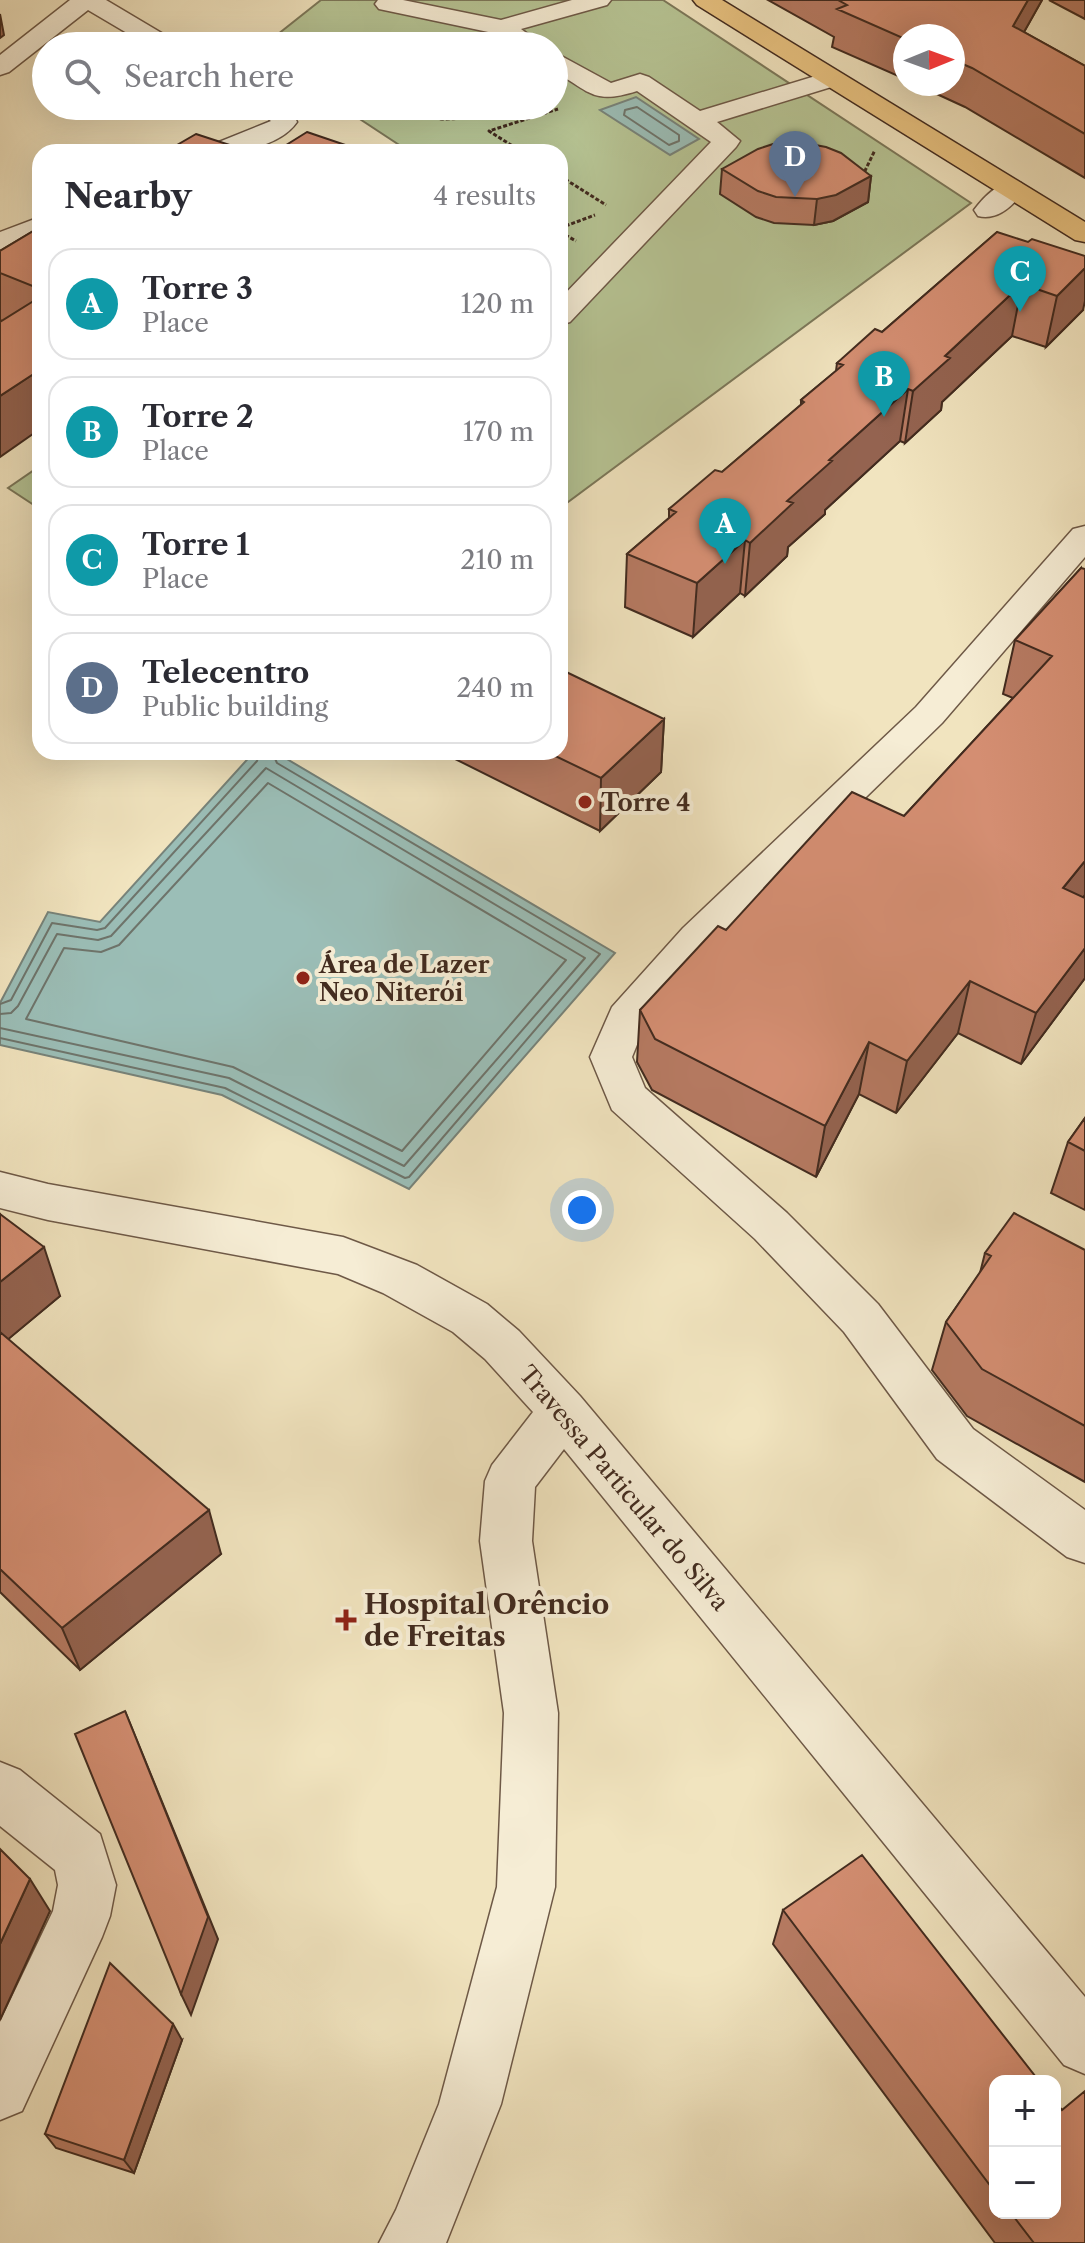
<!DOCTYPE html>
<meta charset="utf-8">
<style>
body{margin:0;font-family:"Libre Caslon Text",serif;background:#f2f2f3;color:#2b2b33}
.controls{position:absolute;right:24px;bottom:24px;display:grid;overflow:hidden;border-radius:16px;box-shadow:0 8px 32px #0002}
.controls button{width:72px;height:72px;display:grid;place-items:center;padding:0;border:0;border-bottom:2px solid #e1e1e2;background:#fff;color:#2b2b33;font:40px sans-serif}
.compass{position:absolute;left:893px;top:24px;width:72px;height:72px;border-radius:50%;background:#fff;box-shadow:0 8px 32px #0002;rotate:89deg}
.you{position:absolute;left:582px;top:1210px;width:28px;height:28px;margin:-20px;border:6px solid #fff;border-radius:50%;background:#1a73e8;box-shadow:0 0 0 12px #1a73e833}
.badge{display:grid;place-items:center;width:52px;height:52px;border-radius:50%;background:#8f2418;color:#fff;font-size:26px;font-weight:700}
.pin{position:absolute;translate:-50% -66px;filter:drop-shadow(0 2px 4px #0008)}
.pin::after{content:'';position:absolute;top:42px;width:28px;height:24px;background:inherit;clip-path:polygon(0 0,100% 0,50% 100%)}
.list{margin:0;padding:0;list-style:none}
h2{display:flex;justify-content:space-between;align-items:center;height:104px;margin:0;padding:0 32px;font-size:34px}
h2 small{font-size:26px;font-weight:400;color:#7c7c81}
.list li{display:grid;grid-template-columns:52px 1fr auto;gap:24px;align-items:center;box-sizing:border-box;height:112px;margin:0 16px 16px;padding:0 16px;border:2px solid #e1e1e2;border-radius:24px}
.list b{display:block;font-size:30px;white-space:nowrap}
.list p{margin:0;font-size:26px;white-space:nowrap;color:#7c7c81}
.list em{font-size:26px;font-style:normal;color:#7c7c81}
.icon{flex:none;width:44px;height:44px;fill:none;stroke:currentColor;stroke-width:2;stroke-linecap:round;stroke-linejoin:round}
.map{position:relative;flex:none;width:1085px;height:2243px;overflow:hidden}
.search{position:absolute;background:#fff;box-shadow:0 8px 32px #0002;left:32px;top:32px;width:536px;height:88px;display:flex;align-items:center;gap:20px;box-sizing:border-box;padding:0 28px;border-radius:44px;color:#7c7c81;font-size:30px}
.panel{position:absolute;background:#fff;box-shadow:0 8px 32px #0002;left:32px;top:144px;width:536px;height:616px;border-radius:24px}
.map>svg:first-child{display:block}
</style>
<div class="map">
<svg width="1085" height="2243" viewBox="0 0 1085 2243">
<rect width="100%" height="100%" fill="#f1e4bf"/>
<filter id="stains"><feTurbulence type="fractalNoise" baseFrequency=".0025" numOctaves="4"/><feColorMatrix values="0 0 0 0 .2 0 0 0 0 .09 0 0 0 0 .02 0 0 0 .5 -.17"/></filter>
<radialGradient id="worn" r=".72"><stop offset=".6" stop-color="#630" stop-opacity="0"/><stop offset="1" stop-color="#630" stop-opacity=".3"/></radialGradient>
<path fill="#b7c595" stroke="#7c785a" stroke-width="2" d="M321,0h342l308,203 -411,305v-356h-150l-70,-46h214v-60h-291z
M40,466v43l-32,-21z"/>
<path fill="#9bbeb7" stroke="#77837a" stroke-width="2" d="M636,97l63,42 -29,16 -70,-45z
M254,752h21l340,201 -206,236 -187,-94 -222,-50v-42l48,-91 52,10z"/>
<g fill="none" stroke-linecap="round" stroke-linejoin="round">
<path stroke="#6e746b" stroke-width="2" d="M637,107l42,28v6l-10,4 -45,-30 1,-5z
M268,783l298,177 -164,191 -169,-84 -207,-48 38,-71 37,4 18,-7z
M0,1004l11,-4 41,-77 45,7 8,-2 152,-167 3,-9
M0,1014l11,-1 7,-7 39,-72 41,6 13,-4 155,-168 319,190 -181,208 -175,-88 -229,-50
M0,1038l225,50 180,90 4,-1 191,-223 -323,-191 -5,-11"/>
<defs>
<path id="minor" d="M70,0h36l69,41 3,5h-29l-61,-36 -79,62 -9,3v-20z
M378,0h25l98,20 71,-20h39l-4,5 -86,24 23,17h-29l-22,-13 -114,-24 -4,-5z
M554,52l57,31 29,-9 9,3 51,34 132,-40 9,3 4,5 -4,5 -124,38 23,19 -4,6 -166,175 -10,3v-26l151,-157 -74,-51c-43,14 -47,1 -83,-20z
M252,106c19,0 37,-5 45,16 -19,27 -62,30 -92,30l4,-6 62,-25z
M1011,181l10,2 4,6c-11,16 -27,32 -47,27l-4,-6c9,-12 23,-26 37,-29z
M40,217v18l-40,15v-18z
M1085,526v31l-143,166 -231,225 -66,77 -13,32 13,31 142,125 91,91 95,125 112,81v53l-18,-6 -130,-98 -93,-127 -89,-93 -143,-129 -22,-53 22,-50 71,-79 233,-221 157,-178z
M0,1172l48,12 295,53 74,28 70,39 32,27 61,65 505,601v77l-21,-9 -500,-616 -29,38 -3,54 26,172 -3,174 -54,217 -55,139h-67l17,-33 43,-106 58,-217 7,-174 -24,-172 5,-60 7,-16 41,-53 -48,-53 -32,-27 -70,-39 -45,-19 -290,-54 -48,-12z
M0,1762l20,8 80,64 16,51 -6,31 -8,21 -80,174 -22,9v-98l53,-111 5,-26 -3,-15 -55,-44z"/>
<path id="major" d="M693,0h29l363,222v20l-10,-2 -378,-235z"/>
</defs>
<use href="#minor" stroke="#6e5947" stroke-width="3"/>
<use href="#major" stroke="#422b1f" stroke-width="3"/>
<path stroke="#422b1f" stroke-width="3" stroke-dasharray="4 2" stroke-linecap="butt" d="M400,106c41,21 62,13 104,0
M522,152l-33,-21 69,-22
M560,176l46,29
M862,177l13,-27
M560,228l35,-13
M560,232l16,9"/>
<use href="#minor" fill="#f6edd5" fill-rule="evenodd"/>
<use href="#major" fill="#e8c280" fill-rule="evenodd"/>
</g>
<path fill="#b67a62" stroke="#422b1f" stroke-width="2" d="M768,0h274l-18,32 61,34v112l-120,-71 -50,-23h38v-48h-48v43l-73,-32 2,-10z
M1049,0h36v19z
M722,169l149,7 -3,26 -35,19 -19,4 -40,-2 -18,-6 -36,-23z
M40,227v202l-38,-108 -2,-1v-69z
M997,232l86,78 -37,37 -34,-11 -70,66 -1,8 -36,33 -5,-2 -75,69v4l-37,33 -1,9 -42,40 -5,-3 -47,44 -68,-30 2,-53 42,-36v-9l53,-37 79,-67v-5l35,-29 1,-8 45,-31z
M1081,568l4,410 -64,86 -63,-31 -62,80 -37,-19 -43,83 -164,-87 -15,-28 3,-52 86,-80 178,-114 109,-118 -10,-4 12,-54z
M664,719l-3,53 -61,59 -159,-79h119z
M1085,1118v92l-34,-17 17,-51z
M0,1214l60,82 -52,43 213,215 -141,116 -80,-78z
M1085,1250v232l-118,-66 -35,-46 14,-48 34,-49 5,-20z
M783,1910l212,171v132h60l7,-103 23,133h-90l-222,-299z
M182,2040l-48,133 -78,-25 -11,-14z"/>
<path fill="#946350" stroke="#422b1f" stroke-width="2" d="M1028,0h14l-36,64 7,-38z
M0,14l4,21 -4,3z
M871,176l-3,26 -35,19 -19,4 3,-26z
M1085,268v33l-2,9 -37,37 11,-51z
M1022,284l-10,52 -70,66 -1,8 -36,33 8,-52 32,-35z
M35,373l5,21v35l-40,28v-61z
M908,389l-8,52 -75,69v4l-37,33 -1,9 -42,40 5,-53 37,-42 42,-41z
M745,540l-5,53 -47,44 4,-54z
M664,719l-3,53 -61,59 1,-53z
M1085,861v34l-37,46 15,-53z
M1085,948v30l-64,86 15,-51z
M970,981l-12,52 -62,80 11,-52z
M869,1042l-10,52 -43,83 9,-51z
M44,1247l16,49 -60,50v-64z
M209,1510l12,44 -141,116 -18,-42z
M125,1711l93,228 -27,76 -10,-21z
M30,1879l20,32 -50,109v-76z
M173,2024l9,16 -48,133 -10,-13z"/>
<path fill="#d48e72" stroke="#422b1f" stroke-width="2" d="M838,0h190l-15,26 72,40v68l-113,-66 -19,-8v-24h-48v3l-68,-30 10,-4z
M307,132l59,20h-91z
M196,134l55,18h-86z
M773,144h37l16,3 15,6 30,23 -35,19 -19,4 -41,-2 -18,-6 -36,-22 36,-20z
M40,227v62l-40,-16v-22z
M997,232l31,10 4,-3 53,17v12l-28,28 -35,-12 -77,72 5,2 -37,33 -5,-2 -79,71 3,1 -45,40 6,2 -43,40 -5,-3 -48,43 -70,-29 49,-42 -7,-3 46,-39 7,2 82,-70 -3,-2 42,-35 -6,-2 38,-34 7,3z
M40,297v78l-5,-2 -35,23v-74z
M1081,568l4,1v292l-22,27 22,10v50l-49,65 -66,-32 -63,80 -38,-19 -44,84 -170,-87 -15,-29 78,-84 8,4 126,-138 52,24 148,-160 -37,-16z
M560,669l104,50 -63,59 -54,-26h13z
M1085,1118v33l-17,-9z
M1014,1213l71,37v176l-103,-57 -36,-47 45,-66 -6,-3z
M0,1214l44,33 -44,35z
M0,1332l209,178 -147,118 -62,-59z
M125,1711l83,206 -27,77 -106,-260z
M0,1849l30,30 -30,65z
M862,1855l177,226h-44v111l-212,-282z
M110,1963l63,61 -49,136 -79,-26z
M1085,2091v152h-51l-23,-30h44v-112l7,9z"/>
<g fill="#8f2418" stroke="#f6edd5" stroke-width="3">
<circle cx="585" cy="802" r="8"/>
<circle cx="303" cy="978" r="8"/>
<path d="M342 1608h8v8h8v8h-8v8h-8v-8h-8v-8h8z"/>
</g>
<g text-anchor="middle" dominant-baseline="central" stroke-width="8" stroke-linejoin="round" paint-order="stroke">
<g font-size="24" font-weight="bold" fill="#422b1f" stroke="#f6edd5" text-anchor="start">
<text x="601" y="802">Torre 4</text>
<text x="319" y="964">Área de Lazer<tspan x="319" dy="28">Neo Niterói</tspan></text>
</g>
<g font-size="24" fill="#422b1f" stroke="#f6edd5">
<text transform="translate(624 1488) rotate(50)">Travessa Particular do Silva</text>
</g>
<g font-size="28" font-weight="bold" fill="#422b1f" stroke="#f6edd5" text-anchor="start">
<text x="364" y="1604">Hospital Orêncio<tspan x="364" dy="32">de Freitas</tspan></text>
</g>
</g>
<rect width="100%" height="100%" filter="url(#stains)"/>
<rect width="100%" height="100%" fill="url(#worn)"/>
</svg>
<div class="controls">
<button>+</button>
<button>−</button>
</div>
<svg class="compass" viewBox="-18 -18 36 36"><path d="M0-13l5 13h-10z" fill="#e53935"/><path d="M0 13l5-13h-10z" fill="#7c7c81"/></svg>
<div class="you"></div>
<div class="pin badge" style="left:725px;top:564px;background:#0f9aa8">A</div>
<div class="pin badge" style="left:884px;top:417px;background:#0f9aa8">B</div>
<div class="pin badge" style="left:1020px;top:312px;background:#0f9aa8">C</div>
<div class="pin badge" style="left:795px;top:197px;background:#5c6f8a">D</div>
<div class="search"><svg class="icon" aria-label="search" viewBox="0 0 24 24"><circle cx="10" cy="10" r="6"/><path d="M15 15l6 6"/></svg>Search here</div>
<section class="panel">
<h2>Nearby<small>4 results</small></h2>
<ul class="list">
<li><span class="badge" style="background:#0f9aa8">A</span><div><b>Torre 3</b><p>Place</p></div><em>120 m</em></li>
<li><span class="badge" style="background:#0f9aa8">B</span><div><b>Torre 2</b><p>Place</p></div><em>170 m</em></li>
<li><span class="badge" style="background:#0f9aa8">C</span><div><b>Torre 1</b><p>Place</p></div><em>210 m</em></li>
<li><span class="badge" style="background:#5c6f8a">D</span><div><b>Telecentro</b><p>Public building</p></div><em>240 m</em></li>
</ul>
</section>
</div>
